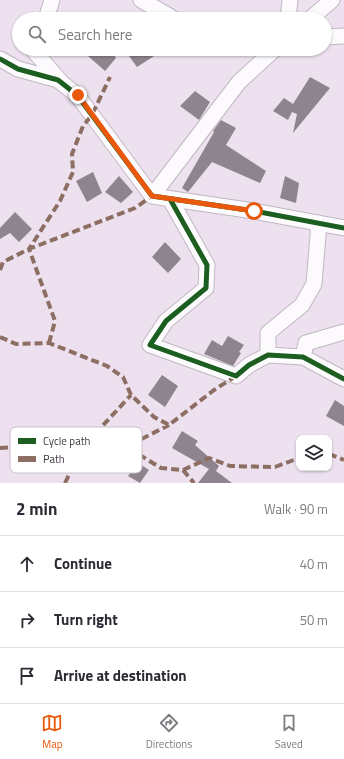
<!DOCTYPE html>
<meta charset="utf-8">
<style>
body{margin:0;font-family:"Titillium Web",sans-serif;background:#f7f7f7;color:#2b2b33}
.controls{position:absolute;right:12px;bottom:12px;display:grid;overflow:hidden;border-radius:8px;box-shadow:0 1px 3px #0004}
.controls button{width:36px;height:36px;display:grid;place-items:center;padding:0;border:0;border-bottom:1px solid #e1e1e2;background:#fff;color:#2b2b33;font:20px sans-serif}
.stop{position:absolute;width:12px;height:12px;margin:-9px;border:3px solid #ea580c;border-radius:50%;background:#fff}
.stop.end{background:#ea580c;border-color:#fff;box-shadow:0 1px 4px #0008}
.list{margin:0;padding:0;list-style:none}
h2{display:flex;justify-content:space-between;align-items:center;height:52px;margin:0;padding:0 16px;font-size:17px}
h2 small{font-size:13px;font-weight:400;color:#7c7c81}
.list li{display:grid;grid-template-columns:26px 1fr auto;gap:12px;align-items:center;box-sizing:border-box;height:56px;padding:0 16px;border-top:1px solid #e1e1e2}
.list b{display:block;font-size:15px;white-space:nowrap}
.list em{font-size:13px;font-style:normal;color:#7c7c81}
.icon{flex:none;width:22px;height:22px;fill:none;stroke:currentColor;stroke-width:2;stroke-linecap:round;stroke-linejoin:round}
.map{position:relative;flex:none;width:344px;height:483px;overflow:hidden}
.search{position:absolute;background:#fff;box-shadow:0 1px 3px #0004;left:12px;right:12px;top:12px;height:44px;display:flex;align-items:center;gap:10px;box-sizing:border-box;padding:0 14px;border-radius:22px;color:#7c7c81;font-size:15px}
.sheet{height:220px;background:#fff}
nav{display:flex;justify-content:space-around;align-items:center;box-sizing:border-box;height:56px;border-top:1px solid #e1e1e2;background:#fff;font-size:11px;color:#7c7c81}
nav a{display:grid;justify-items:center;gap:2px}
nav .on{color:#ea580c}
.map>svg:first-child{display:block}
</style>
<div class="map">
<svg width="344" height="483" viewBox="0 0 344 483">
<rect width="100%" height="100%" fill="#ede1ef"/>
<path fill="#8e848d" d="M95,49h15l6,9 -11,13 -17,-15z
M138,49h27l-28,18 -8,-11z
M310,77l20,11 -37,45 4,-19 -5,-2 -4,8 -15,-9 11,-13 9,6z
M195,91l15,11 -11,18 -19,-14z
M221,120l15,8 -10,17 40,26 -6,12 -48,-21 -24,30 -6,-4 32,-56 -1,-1z
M93,172l9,21 -15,9 -11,-21z
M119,176l14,16 -12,11 -16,-11z
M285,176l14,7 -3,20 -16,-5z
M15,212l17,17 -13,13 -9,-9 -10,6v-11z
M165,242l16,17 -13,14 -16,-16z
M228,336l16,9 -5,7 2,1 -8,13 -29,-12 8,-14 10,6z
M162,375l16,11 -13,21 -17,-12z
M335,400l9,6v20l-18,-10z
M182,431l16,10 -3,4 24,21 -3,5 16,12h-34l11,-14 -37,-21z
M137,462l12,8 -9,13 -12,-7z"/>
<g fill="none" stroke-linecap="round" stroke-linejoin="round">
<defs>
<path id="minor" d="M141,0l30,17
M46,19l6,-19
M288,19l2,-19
M310,19l22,-19
M325,37l19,-1
M35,49l-1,2 27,31
M0,59l18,10 40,11 19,15 75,101 102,15 90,17
M152,196l87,-114 36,-33
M170,199l37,66 -1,23 -40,33 -16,24 86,31 13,-11 19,-10 35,2 41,22
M268,355v-22l34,-28 12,-21 5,-61
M303,357l3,-14 38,-11"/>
</defs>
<use href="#minor" stroke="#c0b7c2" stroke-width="17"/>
<use href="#minor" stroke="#fcfafd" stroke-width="15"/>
<path stroke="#8d6e63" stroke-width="4" stroke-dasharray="8 4" stroke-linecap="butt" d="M0,270l3,-8 26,-13 106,-41 17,-12
M0,337l16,7 33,-1 58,23 16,11 8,18 23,22 15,8 45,-35 22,-14
M49,343l6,-22 -26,-72 31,-48 13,-29 -1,-18 11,-28 9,-11 18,-38
M95,434l36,-39
M0,448l19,-1 57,13
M120,450l49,-25
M329,454l15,6
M183,470l11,13
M65,483l11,-23 19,-26 23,17 17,1 26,16 22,2 26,-12 21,8 45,1 24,-9"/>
<defs>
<path id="cycleway" d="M0,59l18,10 40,11 19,15 75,101 102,15 90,17
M170,199l37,66 -1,23 -40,33 -16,24 86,31 13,-11 19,-10 35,2 41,22"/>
</defs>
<use href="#cycleway" stroke="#fff" stroke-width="8"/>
<use href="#cycleway" stroke="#1b5e20" stroke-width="5"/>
</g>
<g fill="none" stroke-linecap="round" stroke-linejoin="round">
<path stroke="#ea580c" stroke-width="5" d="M78,95l74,101 102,15"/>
</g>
<rect x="10" y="427" width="132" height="46" rx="6" fill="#fff" stroke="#c5c3c6" stroke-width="1"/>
<rect x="18" y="438" width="18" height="6" fill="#1b5e20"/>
<rect x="18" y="456" width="18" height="6" fill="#8d6e63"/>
<g font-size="11" fill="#3f3640">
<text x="43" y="445">Cycle path</text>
<text x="43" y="463">Path</text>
</g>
</svg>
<div class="controls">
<button><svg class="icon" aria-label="layers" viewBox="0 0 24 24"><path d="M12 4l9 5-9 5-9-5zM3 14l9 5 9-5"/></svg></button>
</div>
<div class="stop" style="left:254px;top:211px"></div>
<div class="stop end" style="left:78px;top:95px"></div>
<div class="search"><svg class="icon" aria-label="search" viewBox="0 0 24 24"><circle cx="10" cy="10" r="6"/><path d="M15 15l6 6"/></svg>Search here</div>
</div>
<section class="sheet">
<h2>2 min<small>Walk · 90 m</small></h2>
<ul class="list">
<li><svg class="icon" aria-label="ahead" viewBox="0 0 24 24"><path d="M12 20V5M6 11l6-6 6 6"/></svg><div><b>Continue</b></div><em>40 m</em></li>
<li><svg class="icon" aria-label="right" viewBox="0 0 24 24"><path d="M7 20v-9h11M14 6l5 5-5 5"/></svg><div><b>Turn right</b></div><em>50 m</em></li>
<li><svg class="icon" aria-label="arrive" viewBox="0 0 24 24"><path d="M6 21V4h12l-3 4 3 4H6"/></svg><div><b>Arrive at destination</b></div></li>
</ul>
</section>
<nav>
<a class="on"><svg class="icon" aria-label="map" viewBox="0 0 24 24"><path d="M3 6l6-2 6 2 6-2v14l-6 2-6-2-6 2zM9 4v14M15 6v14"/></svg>Map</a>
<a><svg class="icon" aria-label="directions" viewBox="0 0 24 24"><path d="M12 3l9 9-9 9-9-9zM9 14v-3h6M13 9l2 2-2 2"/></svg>Directions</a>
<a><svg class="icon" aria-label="saved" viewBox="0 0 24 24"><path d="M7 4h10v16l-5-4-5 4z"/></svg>Saved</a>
</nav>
